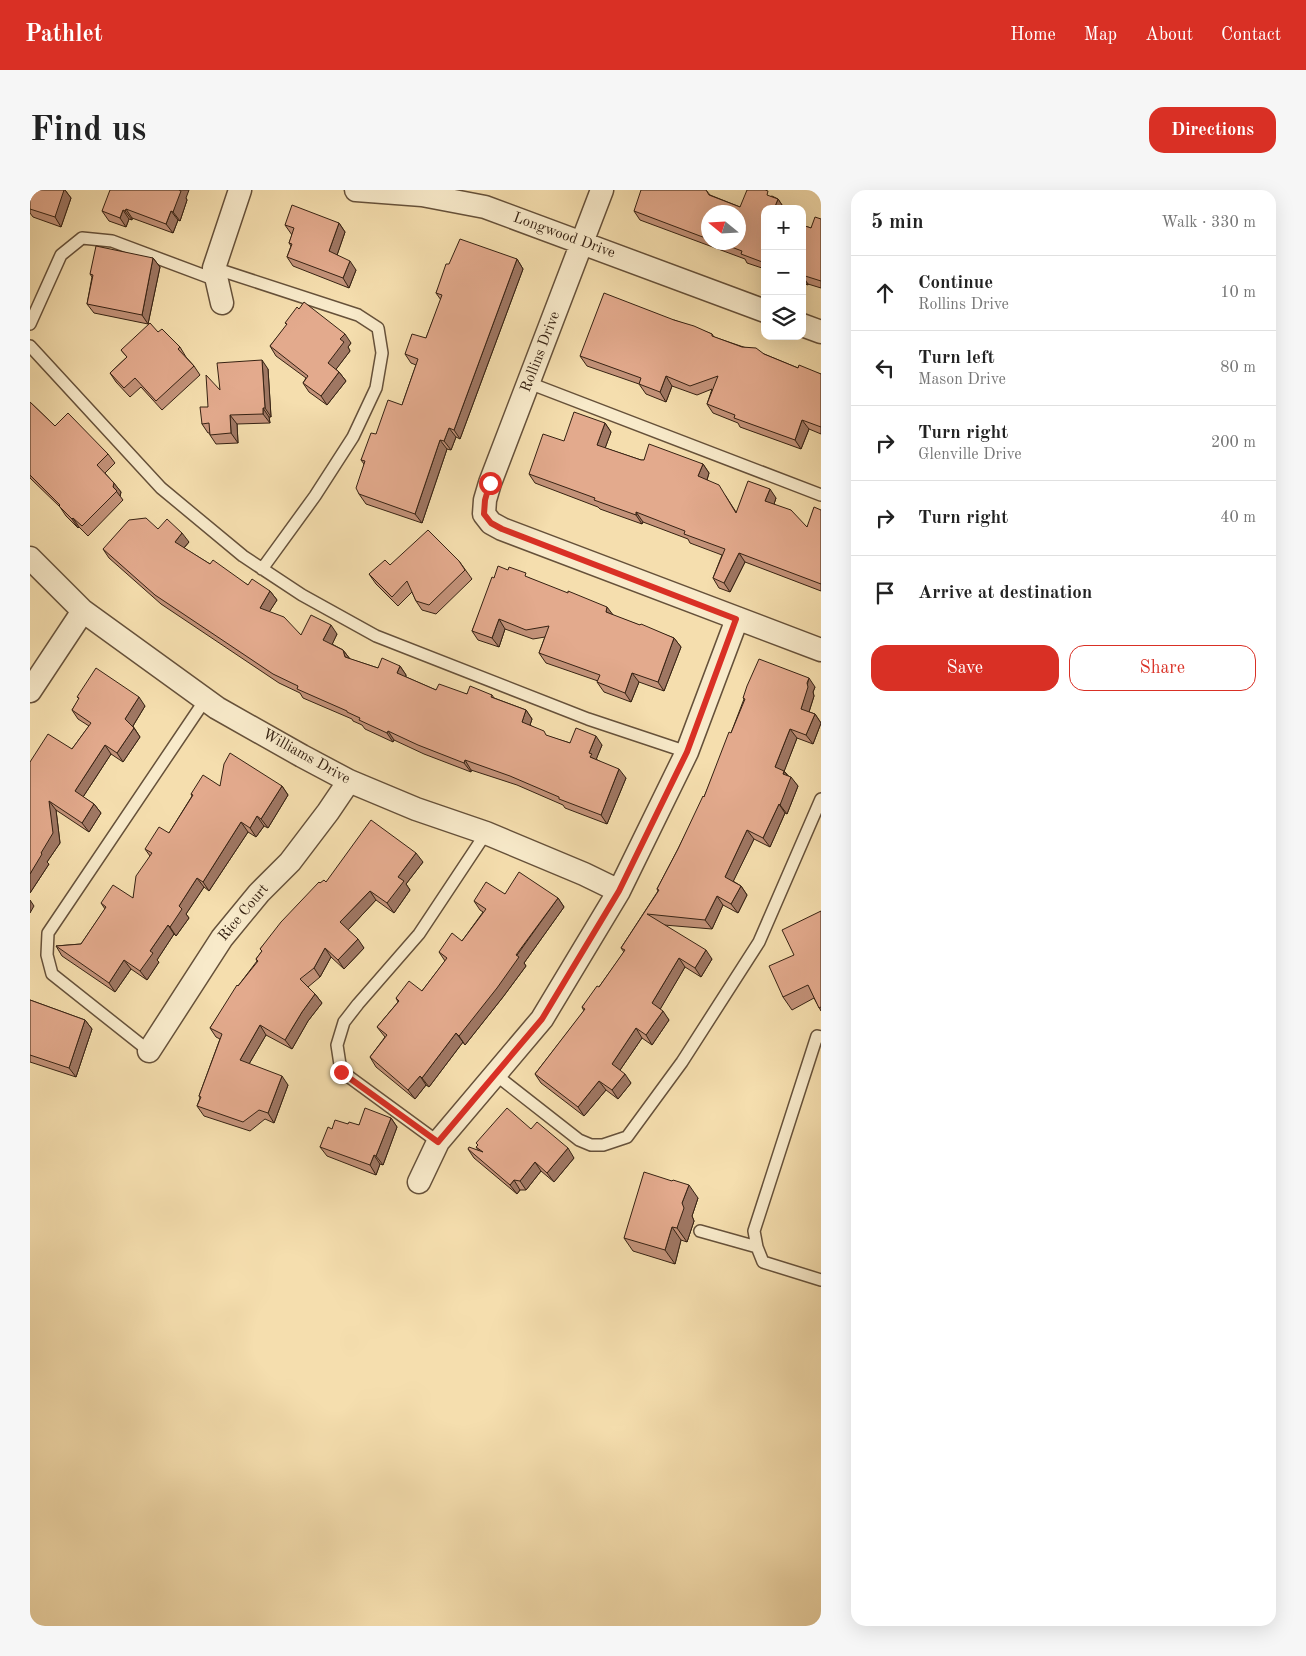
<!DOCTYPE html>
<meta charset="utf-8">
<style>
body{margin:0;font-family:"Old Standard TT",serif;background:#f6f6f6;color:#222}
.controls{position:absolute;right:15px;top:15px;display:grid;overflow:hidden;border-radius:10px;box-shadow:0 5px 20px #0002}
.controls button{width:45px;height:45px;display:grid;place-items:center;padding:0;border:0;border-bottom:1px solid #e0e0e0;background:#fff;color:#222;font:25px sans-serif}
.compass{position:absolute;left:671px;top:15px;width:45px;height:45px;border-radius:50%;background:#fff;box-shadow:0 5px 20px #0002;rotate:288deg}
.stop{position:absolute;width:15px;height:15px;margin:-11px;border:4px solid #d93025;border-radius:50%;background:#fff}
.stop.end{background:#d93025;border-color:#fff;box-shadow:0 1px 5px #0008}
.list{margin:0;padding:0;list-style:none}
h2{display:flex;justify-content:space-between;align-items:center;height:65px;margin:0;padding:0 20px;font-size:21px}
h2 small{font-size:16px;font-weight:400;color:#767676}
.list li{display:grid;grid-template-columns:32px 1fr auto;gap:15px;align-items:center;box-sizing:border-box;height:75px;padding:0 20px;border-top:1px solid #e0e0e0}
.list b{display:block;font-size:19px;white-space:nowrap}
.list p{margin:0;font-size:16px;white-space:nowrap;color:#767676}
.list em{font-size:16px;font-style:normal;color:#767676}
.actions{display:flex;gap:10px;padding:15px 20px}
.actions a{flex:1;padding:11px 0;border:1px solid #d93025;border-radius:15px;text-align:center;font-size:18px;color:#d93025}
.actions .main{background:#d93025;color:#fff}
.icon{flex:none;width:28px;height:28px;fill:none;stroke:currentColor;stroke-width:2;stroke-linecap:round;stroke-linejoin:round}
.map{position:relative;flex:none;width:791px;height:1436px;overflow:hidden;border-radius:15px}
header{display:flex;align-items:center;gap:30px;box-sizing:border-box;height:70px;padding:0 25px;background:#d93025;color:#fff}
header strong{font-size:24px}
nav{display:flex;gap:28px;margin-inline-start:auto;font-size:18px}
.intro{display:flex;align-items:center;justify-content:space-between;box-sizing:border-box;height:120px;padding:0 30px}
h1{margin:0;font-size:35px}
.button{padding:12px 22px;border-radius:15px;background:#d93025;color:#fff;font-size:18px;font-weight:700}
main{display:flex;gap:30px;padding:0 30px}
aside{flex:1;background:#fff;border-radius:15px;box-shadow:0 5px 20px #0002}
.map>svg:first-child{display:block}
</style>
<header>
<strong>Pathlet</strong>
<nav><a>Home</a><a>Map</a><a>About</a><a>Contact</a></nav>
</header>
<div class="intro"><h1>Find us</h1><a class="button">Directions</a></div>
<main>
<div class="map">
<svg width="791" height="1436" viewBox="0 0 791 1436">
<rect width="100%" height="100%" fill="#f5deae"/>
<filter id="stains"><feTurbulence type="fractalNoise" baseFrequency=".004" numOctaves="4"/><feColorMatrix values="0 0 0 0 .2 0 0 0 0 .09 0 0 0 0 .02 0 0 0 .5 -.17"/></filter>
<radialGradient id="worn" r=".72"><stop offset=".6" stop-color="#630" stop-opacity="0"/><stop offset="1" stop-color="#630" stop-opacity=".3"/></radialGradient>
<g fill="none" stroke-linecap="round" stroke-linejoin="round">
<defs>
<path id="service" d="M184,78l144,47 20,13 4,25 -6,35 -23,49 -38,59 -53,73
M0,134l31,-69 21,-17 30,3 104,39
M0,156l131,142 82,68 59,39 74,41 212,83 99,33
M499,193l292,112
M791,847l-4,-1 -63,195 3,16 6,15 58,18
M119,861l-97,-77 -5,-19 1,-22 157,-233
M466,885l83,65 12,5h12l24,-8 55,-75 77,-120 62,-143
M408,952l-97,-71 -4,-26 7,-23 14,-18 61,-70 67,-101
M670,1041l57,16"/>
<path id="minor" d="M326,0l66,5 63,12 280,104
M572,0l-112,293 -5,17 -1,14 7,9 11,6 319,121
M192,113l-8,-35 26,-78
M772,135l19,7
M0,368l53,53 134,97 85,48 47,25 67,28 70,24 98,41 35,17
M0,501l53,-80
M119,861l73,-113 37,-45 31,-31 38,-50 21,-31
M389,992l19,-40 104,-123 77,-128 68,-139 50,-133"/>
</defs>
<use href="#service" stroke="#66513a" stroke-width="14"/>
<use href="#minor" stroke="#66513a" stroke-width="25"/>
<use href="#service" stroke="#f8eaca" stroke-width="11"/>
<use href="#minor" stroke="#f8eaca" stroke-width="22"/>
</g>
<path fill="#c39279" stroke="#362213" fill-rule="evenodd" d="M0,0h35l6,8 -10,29 -28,-10 -3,-4z
M676,0l4,5 30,12 32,-11 6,3 6,9 -19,1v60l-18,-6 -2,-4 -105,-39 -6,-9zM678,22l30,30h-30z
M156,8l1,2 -7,21 -2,-1 -5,13 -41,-15v2l-3,-1 -3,8 -17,-6 -7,-10z
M791,29v69l-13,-4v1l-6,-2v-58l9,3z
M309,33l6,9 -8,23 19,15 -7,18 -56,-22 -6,-9 4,-11 -2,-3 3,-8 -7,-10z
M123,68l7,9 -12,57 -54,-11 -7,-9 5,-27 -2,-3z
M487,69l6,10 -63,170 -4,-2 -5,13 -4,-1 -25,74 -56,-19 -7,-10 5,-30 -3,-4 15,-26 26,-29 14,-40 -5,-2 -6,-9 21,-16 15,-38 -5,-7 13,-29z
M644,130l38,14 2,3 50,17 34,14 23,6v60l-12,-5 -8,20 -61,-22 -2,-4 -25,-10 -6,-9 5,-15 -15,6 -25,-9 -6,16 -20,-8 -7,-10 -52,-18 -7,-10z
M255,133l66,20 -3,4 2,4 -14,18 3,3 7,9 -19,24 -18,-13 -6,-9 3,-5 -30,-22 -6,-10 17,-21z
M128,142l22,15 6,10 8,9 6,9 -38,35 -21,-23 -11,10 -14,-15 -6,-9 17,-16 -6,-7z
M238,179l3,48h-2l1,6 -33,1 1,19 -22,1 -6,-9v-2h-2l-6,-9 6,-17 12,-17z
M0,212l25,24 53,28 7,9 -10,10 16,19 -1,4 3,4 -35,36 -9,-9 -1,1 -12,-12 -6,-9 -30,-29z
M575,233l6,9 -6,16 36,12 62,4 6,9 -2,7 18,15 11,17 40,-14 -2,6 33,23 14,-17v81l-76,-29 -15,30 -11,-4 -6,-10 9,-23 -32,-12 -2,-4 -45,-17 -1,2 -42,-15 -2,-2 -63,-24 -6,-9 35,-33z
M128,339l31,13 -5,6 26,16 38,21 22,6 7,9 -8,12 32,23 36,-1 -5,10 11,6 7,9 28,9 22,-2 6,9v2l30,13 31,4 25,1 2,3 32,12 6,9 -2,6 17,11 23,7 32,2 -6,14 30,19 -19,46 -42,-16 -2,-3 -46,-20 -46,-15v2l-47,-18 -30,-14 -1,2 -28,-13 -3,-4 -9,-4 -1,-2 -49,-21 -3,-5 -21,-10 -118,-79 -52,-46 -6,-9z
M429,371l13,18 -36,35 -14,-4 -6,-9 -4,-9 -14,14 -22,-22 -7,-10 21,-9z
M464,388h35l83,37 62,23 7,9 -17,44 -25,-9 -8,20 -27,-10 -7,-10 1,-1 -52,-18 -7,-10 6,-16 -12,2 -28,-10 -6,18 -21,-7 -6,-9z
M785,497l-2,5 1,4 -5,16 6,2 6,9 -8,21 -16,-6 -13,33 14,15 -11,28 -2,-1 -15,34 -16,-8 -21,42 8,5 6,9 -9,18 -15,-8 -11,24 -48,-4 48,34 -11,18 -16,-10 -25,42 9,11 -17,25 -10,-7 -22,32 11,13 -13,16 -12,-9 -22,26 -43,-33 -6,-9 49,-63 -2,-4 17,-20 25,-35 -3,-4 37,-57 -1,-2 21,-40 26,-52 27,-64 13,-34 -1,-1z
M47,507l68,9 -12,20 7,11 -17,25 -12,-8 -28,43 11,7 7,9 -12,19 -33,-22 4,33 -13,19 2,2 -19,29v-131l42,-13 17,-23 -11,-7 -6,-9 7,-11z
M190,596h62l6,9 -20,33 -4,-2 -8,11 -8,-5 -39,59 -5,-4 -18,27 3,4 -13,18 -2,-2 -17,26 2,2 -12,18 -16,-11 -16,23 -53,-36 -6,-10 25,-2 24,-35 -4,-6 32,-5 17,-42 -5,-7 24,-16 23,-37 -1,-2z
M393,672l-17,22 4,6 -16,23 -18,-13 -28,30 16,18 -20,21 -13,-12 -11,20 -12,10 7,7 7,9 -14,18 -16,28 -26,-14 -17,29 39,21 -14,38 -9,-4 -15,12 -46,-15 -7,-10 3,-8 -1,-2 21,-57 -4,-2 -6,-9 28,-42 19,-25 -1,-2 6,-8 -2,-2 60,-66z
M475,704l53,4 6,9 -40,56 2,3 -23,31 -38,48 -2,-3 -34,45 -3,-2 -11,14 -39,-32 -6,-10 15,-20 -8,-10 21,-25 -2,-4 26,-7 23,-30 -6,-9 23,-11 21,-29 -3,-2 -6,-9z
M791,721v100l-7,-13 -22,12 -9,-13 11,-42z
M0,810l55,20 7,9 -16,48 -46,-15z
M361,928l6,9 -14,38 -3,-1 -4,11 -49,-19 -7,-9 12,-18 16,-5 11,1z
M501,939l43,29 -20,24 -13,-11 -15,19h-6l-3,4 -43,-36 -6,-9 11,2 -3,-4 2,-2 -2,-2z
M668,1008l-6,18 2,5 -7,21 -6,-2 -6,24 -42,-13 -9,-13z"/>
<path fill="#9f7763" stroke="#362213" d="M28,0h7l6,8 -10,29 -6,-10z
M149,0h10l-3,8 1,2 -7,21 -7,-9z
M748,9l6,9v1h-10z
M96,19l6,9v2l-7,-9z
M93,20l6,9 -3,8 -6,-9z
M141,21l7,9 -5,13 -7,-9z
M309,33l6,9 -10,29 -6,-10z
M123,68l7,9 -12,57 -6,-9z
M487,69l6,10 -63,170 -6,-9z
M320,71l6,9 -7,18 -6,-10z
M772,85l6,9v1l-6,-8z
M315,144l6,9 -3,4 2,4 -16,21 -6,-9 12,-24z
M232,170l6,9 3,48 -6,-9z
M309,182l7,9 -19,24 -6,-9z
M636,186l6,10 -6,16 -6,-10z
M233,218l6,9 1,6 -7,-9z
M200,225l7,9 1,19 -7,-10z
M772,230l7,9 -8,20 -6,-9z
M575,233l6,9 -8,22 -6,-9z
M419,238l7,9 -5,13 -7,-9z
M410,250l7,9 -25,74 -7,-9z
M673,274l6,9 -4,13 -7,-10z
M84,293l7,9 -1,4 -7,-9z
M740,299l6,9 -4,12 -7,-9z
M606,322l7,10 -1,2 -6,-9z
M43,328l6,9 -1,1 -6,-9z
M152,343l7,9 -8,9 -6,-9z
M709,363l6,9 -15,30 -6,-9z
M240,401l7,9 -11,17 -6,-9z
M577,417l7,9 -8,-4z
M469,429l6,10 -6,18 -7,-9z
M301,435l6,9 -7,15 -7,-9z
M644,448l7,9 -17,44 -6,-9z
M313,460l7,9 -5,-2z
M370,476l6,9 -3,7 -6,-9z
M602,483l7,9 -8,20 -6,-9z
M779,488l6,9 -2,5 1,4 -7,22 -6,-9z
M109,507l6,9 -14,23 -6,-10z
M496,520l6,9 -4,12 -6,-9z
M785,524l6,9 -8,21 -7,-9z
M104,538l6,9 -17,25 -6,-9z
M760,539l7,9 -15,39 -7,-10z
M358,541l6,9 -1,2 -6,-9z
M566,546l6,9 -6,15 -6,-3 -1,-4z
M75,555l6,9 -30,46 -6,-9z
M435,570l6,10v2l-7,-9z
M589,579l7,9 -19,46 -6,-9z
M754,581l6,8 1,-2 7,9 -11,28 -7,-9z
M252,596l6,9 -20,33 -7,-9z
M19,611l7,9 4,33 -13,19 2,2 -19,29v-19l11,-21z
M64,614l7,9 -12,19 -7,-9z
M749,614l6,9 -15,34 -7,-9z
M227,626l7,10 -8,11 -6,-9z
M211,632l7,10 -39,59 -6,-9z
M717,640l7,9 -23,47 -6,-9z
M386,663l7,9 -17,22 4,6 -16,23 -7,-10 11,-26z
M167,688l7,9 -18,27 3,4 -13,18 -6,-9 9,-21z
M711,696l6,9 -9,18 -7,-9z
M340,701l6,9 -29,31 -7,-9z
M687,706l6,9 -11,24 -7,-9z
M528,708l6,9 -40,56 2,3 -23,31 -38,48 -6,-9z
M0,710l4,6 -4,7z
M138,735l6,9 -17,26 2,2 -12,18 -7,-9 10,-20z
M328,749l6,9 -20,21 -6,-9z
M295,758l6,9 -11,20 -6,-9z
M676,760l6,9 -11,18 -6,-9z
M649,768l6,9 -27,46 -6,-10z
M94,770l7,9 -16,23 -6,-9z
M285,804l7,9 -14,18 -16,28 -7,-9 17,-28z
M633,821l6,9 -17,25 -6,-10z
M55,830l7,9 -16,48 -7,-9z
M230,835l6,10 -20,34 -6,-9z
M606,838l6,10 -24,35 -6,-9z
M426,843l7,9 -34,45 -7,-9z
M595,884l6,9 -13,16 -6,-9z
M252,886l6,9 -14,38 -6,-10z
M390,886l6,9 -11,14 -7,-9z
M569,891l7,9 -22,26 -6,-9z
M361,928l6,9 -14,38 -7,-9z
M538,958l6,10 -20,24 -7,-9z
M344,965l6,9 -4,11 -6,-10z
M505,972l6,9 -15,19 -6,-9z
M484,990l6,10 -3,4 -7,-9z
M659,995l9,13 -6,18 2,5 -7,21 -10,-14 5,-25z
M642,1037l9,13 -6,24 -10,-14z"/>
<path fill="#e3aa8d" stroke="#362213" d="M0,0h34l-9,27 -25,-8z
M80,0h69l2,1 -8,21 -2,-1 -5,13 -40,-15 -1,2 -2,-1 -3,8 -18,-7z
M611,0h65l3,5 31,12 7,-17h18l3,1 -1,4 11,4 -4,10h-9v54l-24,-9 1,-3 -24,-9h20v-30h-30v27l-74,-28z
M262,15l47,18 -10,28 21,10 -7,17 -56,-21 5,-13 -3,-1 5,-15 -9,-3z
M785,27l6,2v62l-19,-6v-50l9,3z
M430,49l57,20 -63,171 -5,-2 -5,13 -4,-1 -25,74 -56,-20 -3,-6 9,-27 -4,-1 10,-27 5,1 12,-34 14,5 16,-46 -13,-5 7,-20 14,4 16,-43 -6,-2 10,-29h3z
M66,56l57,12 -11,57 -55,-11 6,-29 -3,-1z
M574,103l70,27 20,6 18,8v2l30,11 14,1 8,6 34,14 1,-3 22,9v53l-19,-7 -7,20 -61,-22 1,-3 -28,-11 11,-28 -28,10 -24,-10 -6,16 -21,-8 2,-6 -61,-22z
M274,112l41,32 -5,5 4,3 -16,21 11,9 -18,24 -18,-13 5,-7 -38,-30 17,-22 -2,-1 12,-16 2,2z
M120,133l8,9 4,-3 18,18 -2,2 16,17 -38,35 -21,-23 -11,10 -14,-15 17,-16 -6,-7z
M232,170l3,48h-2v6l-33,1 1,18 -21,2 -1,-12 -7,1 -2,-17h8l-2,-32 14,15 -3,-27z
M0,212l25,24 13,-13 40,41 -11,11 17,18 -1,4 4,4 -35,35 -9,-8 -1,1 -13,-13 1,-1 -30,-30z
M544,222l31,11 -8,22 44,15h3l5,-16 54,20 -5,12 21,9 17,28 12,-32 22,8 -5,12 26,9 16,17 7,-20 7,3v74l-82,-31 -15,30 -11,-5 12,-29 -41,-15 1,-3 -49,-19v3l-42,-15 1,-2 -66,-24 14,-40 21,7z
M116,328l12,11 9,-10 15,14 -7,9 35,22 3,-4 35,25 4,-6 18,12 -10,17 24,9 17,18 10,-20 20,10 -8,15 20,10 2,7 33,11 4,-10 18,8 -3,7 39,17 3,-6 28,10 3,-8 22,9 -1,2 35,13 -4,12 22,9 2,4 24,8 6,-15 20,8 -7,17 3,1 -2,3 29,12 -18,46 -42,-16v-2l-49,-21 -45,-16 -1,3 -46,-18 -30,-14 -1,2 -28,-13 1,-2 -13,-6v-1l-50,-22 1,-3 -25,-12 -118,-79 -52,-46 26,-29z
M398,340l31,31 6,9 -36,35 -13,-4 -9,-20 -15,16 -23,-23 16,-14 5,5z
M468,376l10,4 1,-3 17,6 -1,3 5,2 38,15v-2l39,16 -1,5 34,13 1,-1 33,14 -16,44 -26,-9 -7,20 -28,-11 3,-7 -61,-22 10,-27 -23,4 -27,-11 -7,19 -20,-7 20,-54 2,1z
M729,469l50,19 -2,5 1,4 -7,22 14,5 -9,21 -16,-6 -15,38 9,4 -1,3 8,3 -11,28 -1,-1 -16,34 -16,-8 -22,47 16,9 -10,18 -14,-8 -12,24 -58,-6 59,36 -11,18 -16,-10 -27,45 11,8 -17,24 -10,-7 -24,36 13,10 -13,16 -13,-9 -21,26 -43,-33 50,-65 -3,-2 15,-21 2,1 26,-37 -4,-2 38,-58 -2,-1 21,-40 25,-53 1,1 25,-65 2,1 14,-34 -2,-1 4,-12z
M66,478l43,29 -14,22 9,9 -17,25 -12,-8 -30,46 19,13 -12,19 -33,-22 4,32 -12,20 1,1 -12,20v-112l18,-28 24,15 19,-26 -19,-13 7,-12 -2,-1z
M200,563l52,33 -21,33 -4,-3 -7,12 -9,-6 -38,60 -6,-4 -18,28 3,3 -12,18 -2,-2 -18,26 3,2 -13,18 -16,-11 -15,23 -53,-37 25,-2 25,-37 -5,-4 12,-18 20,13 3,-22 16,-23 -7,-4 14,-22 10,6 24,-38 -2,-1 12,-19 17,11 4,-22z
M341,630l45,33 -18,24 6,4 -17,22 -17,-12 -30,31 18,17 -20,21 -13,-12 -11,20 -14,11 15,15 -13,18 -17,28 -25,-15 -20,35 42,16 -14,37 -9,-3 -16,12 -46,-16 4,-9 -2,-1 23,-62 -12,-6 27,-43 1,1 20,-25 -2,-2 6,-8 -2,-2 21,-27 38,-40 1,1 4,-3 2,2z
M489,682l39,26 -42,57 3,2 -22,31 -38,48 -3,-3 -34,45 -2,-2 -12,14 -38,-33 17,-22 -10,-8 22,-26 -3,-3 13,-17 13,10 25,-33 -8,-6 13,-19 10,8 24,-32 -12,-8 12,-19 19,12z
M791,721v96l-2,1 -11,-23 -25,12 -14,-31 25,-11 -12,-25z
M0,810l55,20 -16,48 -39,-13z
M335,918l26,10 -15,38 -2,-1 -4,10 -50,-18 8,-20 4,2 3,-9 13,4 1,-2 10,3z
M477,918l24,21 6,-7 31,26 -21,25 -12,-11 -15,19 -6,-1 -4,5 -42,-36 1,-2 14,5 -7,-5 2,-2 -2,-2z
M614,982l28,9 1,-1 16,5 -7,18 2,5 -7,20 -5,-1 -7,23 -41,-12z"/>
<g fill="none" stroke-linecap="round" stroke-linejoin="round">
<path stroke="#d93025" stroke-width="6" d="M311,882l97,70 104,-123 77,-128 68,-139 49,-133 -234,-90 -11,-6 -7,-9 1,-14 5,-17"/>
</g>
<g text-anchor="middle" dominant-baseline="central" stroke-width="4.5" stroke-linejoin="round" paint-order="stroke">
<g font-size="15" fill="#362213" stroke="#f8eaca">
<text transform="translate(534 46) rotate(20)">Longwood Drive</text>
<text transform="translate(511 162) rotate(-69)">Rollins Drive</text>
<text transform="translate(276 567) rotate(29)">Williams Drive</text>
<text transform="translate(214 723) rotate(-50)">Rice Court</text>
</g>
</g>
<rect width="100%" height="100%" filter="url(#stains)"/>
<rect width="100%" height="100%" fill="url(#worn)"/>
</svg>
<div class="controls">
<button>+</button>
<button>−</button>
<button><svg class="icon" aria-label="layers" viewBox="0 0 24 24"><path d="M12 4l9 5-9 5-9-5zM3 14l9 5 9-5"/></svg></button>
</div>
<svg class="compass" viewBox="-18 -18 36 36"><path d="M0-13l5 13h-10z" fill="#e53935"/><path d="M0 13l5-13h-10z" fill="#767676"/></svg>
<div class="stop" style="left:460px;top:293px"></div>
<div class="stop end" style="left:311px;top:882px"></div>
</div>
<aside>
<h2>5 min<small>Walk · 330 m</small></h2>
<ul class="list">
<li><svg class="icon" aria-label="ahead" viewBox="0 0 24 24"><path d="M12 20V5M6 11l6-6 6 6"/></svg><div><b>Continue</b><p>Rollins Drive</p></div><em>10 m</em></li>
<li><svg class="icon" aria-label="left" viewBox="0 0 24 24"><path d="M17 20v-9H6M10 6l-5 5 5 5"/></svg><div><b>Turn left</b><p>Mason Drive</p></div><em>80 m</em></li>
<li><svg class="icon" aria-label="right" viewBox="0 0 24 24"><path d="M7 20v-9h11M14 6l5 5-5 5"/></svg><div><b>Turn right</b><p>Glenville Drive</p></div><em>200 m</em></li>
<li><svg class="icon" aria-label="right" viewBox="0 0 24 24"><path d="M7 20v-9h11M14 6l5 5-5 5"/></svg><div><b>Turn right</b></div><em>40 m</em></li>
<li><svg class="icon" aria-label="arrive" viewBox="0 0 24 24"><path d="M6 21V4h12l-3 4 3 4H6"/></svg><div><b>Arrive at destination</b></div></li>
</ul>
<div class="actions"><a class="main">Save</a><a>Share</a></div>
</aside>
</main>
